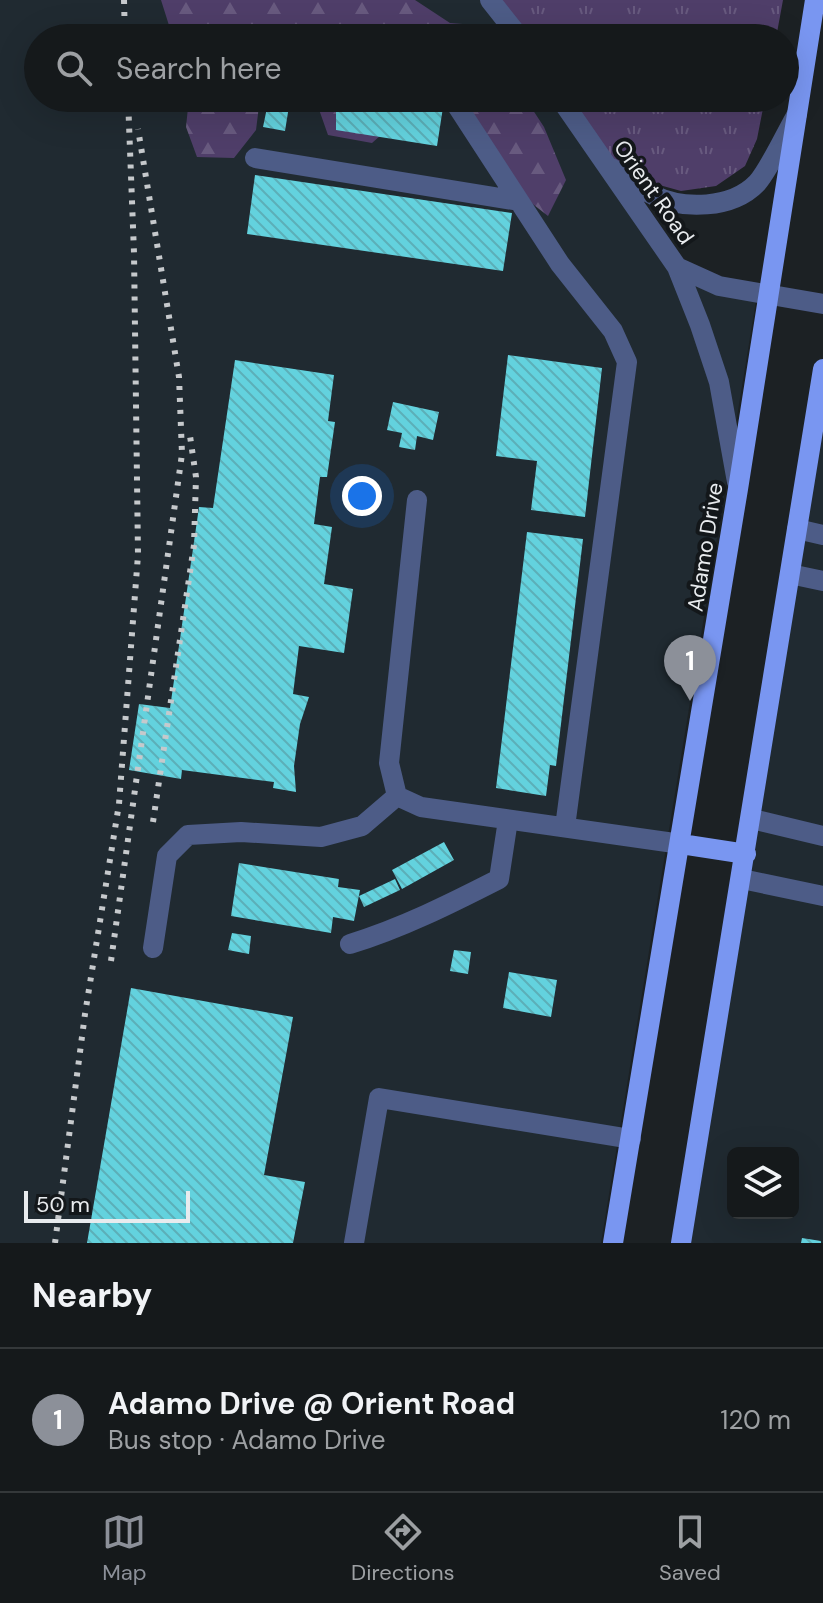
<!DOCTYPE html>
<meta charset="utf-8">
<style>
body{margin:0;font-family:"DM Sans",sans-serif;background:#222628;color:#f1f3f6}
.controls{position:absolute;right:24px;bottom:24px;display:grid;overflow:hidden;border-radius:12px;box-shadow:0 8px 32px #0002}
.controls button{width:72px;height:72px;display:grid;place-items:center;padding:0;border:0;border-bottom:2px solid #34383a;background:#15191b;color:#f1f3f6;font:40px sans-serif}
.scale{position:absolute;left:24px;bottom:20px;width:166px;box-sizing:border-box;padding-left:8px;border:4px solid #e8ebee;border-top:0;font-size:22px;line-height:28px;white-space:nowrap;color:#e8ebee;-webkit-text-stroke:6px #13171a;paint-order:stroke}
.you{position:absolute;left:362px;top:496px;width:28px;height:28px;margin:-20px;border:6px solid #fff;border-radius:50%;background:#1a73e8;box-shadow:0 0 0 12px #1a73e833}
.badge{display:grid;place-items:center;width:52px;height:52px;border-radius:50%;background:#8c9099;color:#fff;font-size:26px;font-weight:700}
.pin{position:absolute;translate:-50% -66px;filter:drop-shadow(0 2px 4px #0008)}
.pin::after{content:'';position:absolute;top:42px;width:28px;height:24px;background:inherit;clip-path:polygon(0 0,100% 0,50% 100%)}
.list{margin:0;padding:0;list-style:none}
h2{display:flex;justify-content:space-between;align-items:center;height:104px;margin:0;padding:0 32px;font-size:34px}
h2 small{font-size:26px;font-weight:400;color:#9da0a3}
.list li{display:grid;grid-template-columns:52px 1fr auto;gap:24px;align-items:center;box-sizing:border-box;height:144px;padding:0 32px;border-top:2px solid #34383a}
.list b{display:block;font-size:30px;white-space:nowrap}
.list p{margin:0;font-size:26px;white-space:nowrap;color:#9da0a3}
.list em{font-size:26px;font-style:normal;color:#9da0a3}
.icon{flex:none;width:44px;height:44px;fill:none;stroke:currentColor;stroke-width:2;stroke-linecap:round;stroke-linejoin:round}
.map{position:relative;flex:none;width:823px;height:1243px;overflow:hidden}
.search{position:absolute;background:#15191b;box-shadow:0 8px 32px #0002;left:24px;right:24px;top:24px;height:88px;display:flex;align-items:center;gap:20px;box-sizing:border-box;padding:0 28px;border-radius:44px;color:#9da0a3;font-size:30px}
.sheet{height:248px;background:#15191b}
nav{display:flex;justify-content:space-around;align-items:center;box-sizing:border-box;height:112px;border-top:2px solid #34383a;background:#15191b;font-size:22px;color:#9da0a3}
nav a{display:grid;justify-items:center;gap:4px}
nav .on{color:#8c9099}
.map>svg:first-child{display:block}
</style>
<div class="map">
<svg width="823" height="1243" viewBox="0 0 823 1243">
<defs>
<pattern id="grass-tufts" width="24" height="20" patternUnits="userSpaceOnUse" patternTransform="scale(2)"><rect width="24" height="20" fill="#4f3e69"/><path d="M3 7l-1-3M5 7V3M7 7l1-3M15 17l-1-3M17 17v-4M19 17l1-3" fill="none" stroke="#685a7f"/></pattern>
<pattern id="forest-firs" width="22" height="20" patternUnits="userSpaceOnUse" patternTransform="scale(2)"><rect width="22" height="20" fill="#4f3e69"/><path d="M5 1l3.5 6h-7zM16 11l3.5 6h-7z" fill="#685a7f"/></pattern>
<pattern id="building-back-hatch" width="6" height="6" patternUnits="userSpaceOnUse" patternTransform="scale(2)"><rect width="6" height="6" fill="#63d2de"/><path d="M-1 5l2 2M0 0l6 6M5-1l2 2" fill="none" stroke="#5cafb8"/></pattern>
</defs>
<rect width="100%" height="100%" fill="#1c2124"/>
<path fill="#202a31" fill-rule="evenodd" d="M0,0h483l29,38h-474v60h515l131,179 72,24 -155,942h-601z
M823,358v885h-141l118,-752zM733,1153h60v60h-60z"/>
<path fill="url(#grass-tufts)" d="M490,0h293l-7,38h-258z
M562,98h203l-8,41 -12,27 -29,20 -35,5 -54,-15z"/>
<path fill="url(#forest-firs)" d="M161,0h254l35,23 25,2 9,13h-311z
M189,98h71l-4,32 -22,28 -37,-1 -11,-30z
M315,98h86l-2,21 -27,24 -44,-8z
M458,98h67l19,29 22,53 -18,36 -37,-29z"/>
<path fill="url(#building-back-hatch)" d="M269,98l21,2 -5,31 -22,-4z
M341,98h97l6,3 -7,45 -101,-16v-31z
M255,175l257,38 -9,58 -256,-37z
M508,355l94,13 -17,149 -54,-7 6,-49 -41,-5z
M235,360l99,15 -6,46 7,1 -8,55h-7l-6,47 18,3 -8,57 29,5 -9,64 -45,-7 -6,48 16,3 -9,27 -6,42 2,26 -23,-4 1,-6 -92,-12 -1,9 -52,-9 10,-66 31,4 29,-201 14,1z
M393,402l46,10 -6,28 -16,-4 -2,14 -16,-3 3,-14 -15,-3z
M527,532l56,7 -27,227 -6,-1 -4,31 -50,-8z
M444,842l10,18 -52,29 -10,-19z
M239,863l100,16 -1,8 22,3 -6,31 -21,-4 -2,16 -100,-17z
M395,879l5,11 -36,17 -5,-11z
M232,933l19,3 -2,18 -21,-4z
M454,950l17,2 -3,22 -18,-3z
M509,972l48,8 -6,37 -48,-9z
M131,988l162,29 -29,158 41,7 -12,61h-206z
M802,1238l19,3v2h-20z"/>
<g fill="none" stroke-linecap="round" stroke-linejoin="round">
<path stroke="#4d5c87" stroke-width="20" d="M490,0l30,38
M452,98l67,103
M560,98l117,169 42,19 104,18
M255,158l264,43 41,63 53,67 14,31 -62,465
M611,168c14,9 27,20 42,27 30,15 79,14 104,-12 12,-13 30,-52 40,-69
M677,267l23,58 19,57 18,100
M417,500l-28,263 8,33 24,11 260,37
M797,529l26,6
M790,574l33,7
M752,819l71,17
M742,879l81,17
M350,944c52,-16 100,-40 149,-65l9,-59
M153,948l14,-92 21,-21 53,-3 80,5 41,-11 35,-30
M354,1243l25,-145 252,41"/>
<path stroke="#7996f1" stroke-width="20" d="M681,844l65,10
M613,1243l125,-754 77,-489
M681,1243l142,-874"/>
<path stroke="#c6c9cc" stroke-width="6" stroke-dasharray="4 8" stroke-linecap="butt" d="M124,0l1,38
M153,822l41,-277 2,-68 -6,-41
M111,961l71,-507 -3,-77 -41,-248
M55,1243l30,-229 34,-210 19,-249 -4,-302 -6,-155"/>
</g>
<g text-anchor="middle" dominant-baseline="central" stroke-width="8" stroke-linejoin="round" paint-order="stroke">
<g font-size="22" fill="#e8ebee" stroke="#13171a">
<text transform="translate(654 192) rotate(55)">Orient Road</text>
<text transform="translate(705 547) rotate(-81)">Adamo Drive</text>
</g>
</g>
</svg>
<div class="controls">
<button><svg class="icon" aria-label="layers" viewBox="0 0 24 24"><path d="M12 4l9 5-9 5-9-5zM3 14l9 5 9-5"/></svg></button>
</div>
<div class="scale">50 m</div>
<div class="you"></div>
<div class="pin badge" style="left:690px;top:701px">1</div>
<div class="search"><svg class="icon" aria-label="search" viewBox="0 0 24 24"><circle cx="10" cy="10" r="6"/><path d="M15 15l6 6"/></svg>Search here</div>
</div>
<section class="sheet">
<h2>Nearby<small></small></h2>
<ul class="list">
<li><span class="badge">1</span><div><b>Adamo Drive @ Orient Road</b><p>Bus stop · Adamo Drive</p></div><em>120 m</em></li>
</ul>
</section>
<nav>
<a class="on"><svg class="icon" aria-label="map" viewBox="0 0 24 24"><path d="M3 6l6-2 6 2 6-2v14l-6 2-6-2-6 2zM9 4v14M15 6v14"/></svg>Map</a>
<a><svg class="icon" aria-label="directions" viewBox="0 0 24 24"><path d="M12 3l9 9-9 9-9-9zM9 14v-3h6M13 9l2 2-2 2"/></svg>Directions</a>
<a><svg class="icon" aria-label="saved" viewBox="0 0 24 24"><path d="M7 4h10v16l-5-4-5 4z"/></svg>Saved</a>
</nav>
